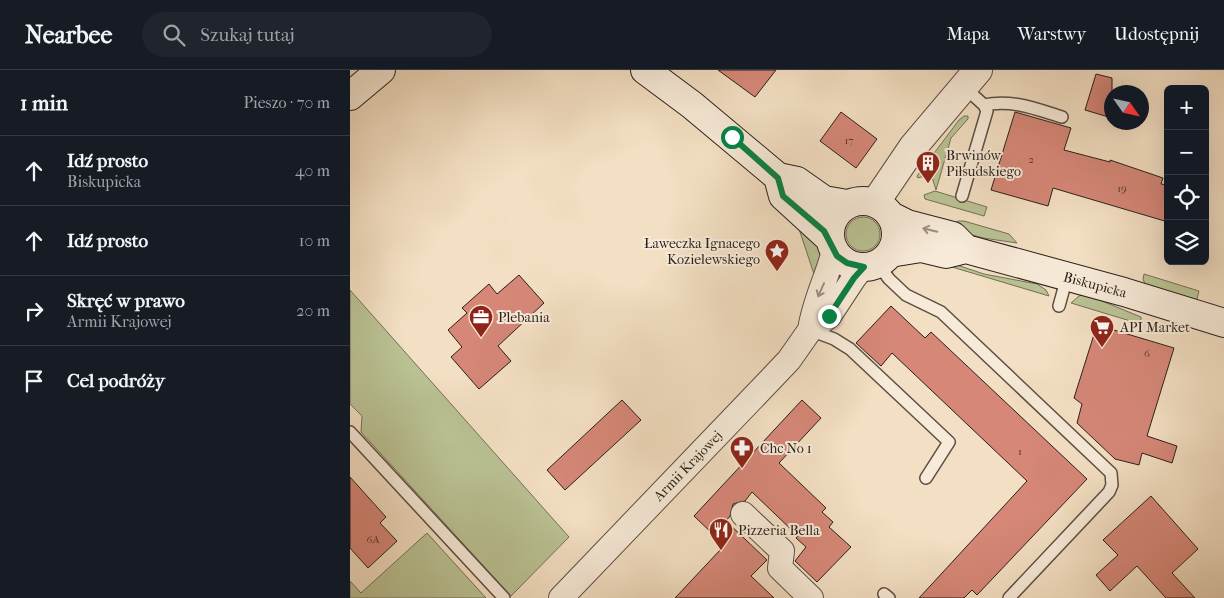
<!DOCTYPE html>
<html lang="pl">
<meta charset="utf-8">
<style>
body{margin:0;font-family:"IM FELL French Canon",serif;background:#20242c;color:#f1f3f6}
.controls{position:absolute;right:15px;top:15px;display:grid;overflow:hidden;border-radius:8px;box-shadow:0 5px 20px #0002}
.controls button{width:45px;height:45px;display:grid;place-items:center;padding:0;border:0;border-bottom:1px solid #363941;background:#171b24;color:#f1f3f6;font:25px sans-serif}
.compass{position:absolute;left:754px;top:15px;width:45px;height:45px;border-radius:50%;background:#171b24;box-shadow:0 5px 20px #0002;rotate:124deg}
.stop{position:absolute;width:15px;height:15px;margin:-11px;border:4px solid #0b8043;border-radius:50%;background:#fff}
.stop.end{background:#0b8043;border-color:#fff;box-shadow:0 1px 5px #0008}
.list{margin:0;padding:0;list-style:none}
h2{display:flex;justify-content:space-between;align-items:center;height:65px;margin:0;padding:0 20px;font-size:21px}
h2 small{font-size:16px;font-weight:400;color:#9ea1a6}
.list li{display:grid;grid-template-columns:32px 1fr auto;gap:15px;align-items:center;box-sizing:border-box;height:70px;padding:0 20px;border-top:1px solid #363941}
.list b{display:block;font-size:19px;white-space:nowrap}
.list p{margin:0;font-size:16px;white-space:nowrap;color:#9ea1a6}
.list em{font-size:16px;font-style:normal;color:#9ea1a6}
.icon{flex:none;width:28px;height:28px;fill:none;stroke:currentColor;stroke-width:2;stroke-linecap:round;stroke-linejoin:round}
.map{position:relative;flex:none;width:874px;height:528px;overflow:hidden}
header{display:flex;align-items:center;gap:30px;box-sizing:border-box;height:70px;padding:0 25px;background:#171b24;border-bottom:1px solid #363941}
header strong{font-size:24px}
nav{display:flex;gap:28px;margin-inline-start:auto;font-size:18px}
.search{width:350px;height:45px;background:#20242c;display:flex;align-items:center;gap:12px;box-sizing:border-box;padding:0 18px;border-radius:28px;color:#9ea1a6;font-size:19px}
main{display:flex}
aside{flex:1;background:#171b24}
.map>svg:first-child{display:block}
</style>
<header>
<strong>Nearbee</strong>
<div class="search"><svg class="icon" aria-label="search" viewBox="0 0 24 24"><circle cx="10" cy="10" r="6"/><path d="M15 15l6 6"/></svg>Szukaj tutaj</div>
<nav><a>Mapa</a><a>Warstwy</a><a>Udostępnij</a></nav>
</header>
<main>
<aside>
<h2>1 min<small>Pieszo · 70 m</small></h2>
<ul class="list">
<li><svg class="icon" aria-label="ahead" viewBox="0 0 24 24"><path d="M12 20V5M6 11l6-6 6 6"/></svg><div><b>Idź prosto</b><p>Biskupicka</p></div><em>40 m</em></li>
<li><svg class="icon" aria-label="ahead" viewBox="0 0 24 24"><path d="M12 20V5M6 11l6-6 6 6"/></svg><div><b>Idź prosto</b></div><em>10 m</em></li>
<li><svg class="icon" aria-label="right" viewBox="0 0 24 24"><path d="M7 20v-9h11M14 6l5 5-5 5"/></svg><div><b>Skręć w prawo</b><p>Armii Krajowej</p></div><em>20 m</em></li>
<li><svg class="icon" aria-label="arrive" viewBox="0 0 24 24"><path d="M6 21V4h12l-3 4 3 4H6"/></svg><div><b>Cel podróży</b></div></li>
</ul>
</aside>
<div class="map">
<svg width="874" height="528" viewBox="0 0 874 528">
<rect width="100%" height="100%" fill="#f3dfc3"/>
<filter id="stains"><feTurbulence type="fractalNoise" baseFrequency=".004" numOctaves="4"/><feColorMatrix values="0 0 0 0 .2 0 0 0 0 .09 0 0 0 0 .02 0 0 0 .5 -.17"/></filter>
<radialGradient id="worn" r=".72"><stop offset=".6" stop-color="#630" stop-opacity="0"/><stop offset="1" stop-color="#630" stop-opacity=".3"/></radialGradient>
<path fill="#bac294" stroke="#727056" d="M614,46h4v3l-17,19 -15,52 -5,-16 -13,4 -1,-2 42,-56z
M585,121l52,16 -3,9 -59,-17 -1,-4z
M496 164a17 17 0 1 1 34 0a17 17 0 1 1-34 0Z
M608,151h6l45,13 8,9 -34,-5 -35,-10z
M448,156l24,23 1,7 -9,18z
M589,189l45,15 53,10 9,6 3,6 -107,-32z
M794,204l55,17 -2,8 -5,3 -47,-18 -2,-5z
M0,220l219,247 -58,59 -150,-164 1,-16 -12,-12z
M735,224l56,23v4l-4,2 -66,-20 8,-7z
M77,463l59,65h-136v-17l11,12z"/>
<path fill="#d68778" stroke="#2a1f19" d="M368,0h58l-21,27z
M746,4l16,4v40l-27,-8z
M491,42l36,27 -21,29 -36,-27z
M665,42l56,16 -7,22 46,12v-2l53,18 -2,6 7,1v37l-115,-34 -5,18 -57,-16z
M169,205l25,28 -46,43 13,15 -32,28 -28,-32 11,-10 -14,-17 19,-17 -5,-5 27,-24 8,10z
M541,236l34,32 6,-6 156,147 -110,116 -5,-5 -8,8h-45l108,-117 -135,-128 -11,13 -25,-23z
M747,255l77,23 -27,88 30,10 -5,17 -30,-10 -3,12 -24,-6 -38,-36 5,-19 -8,-6z
M272,330l19,20 -76,70 -18,-20z
M452,330l19,18 -42,45 47,45 -4,4 11,10 -4,5 22,20 -34,35 -22,-21 11,-14 -10,-9 2,-2 -46,-44 -7,9 -12,3 -3,12 -4,5 41,39 -16,16 23,22h-99l47,-50 -8,-7 3,-3 -23,-22z
M0,407l36,40 -6,6 17,18 -29,27 -18,-20z
M801,426l47,53 -26,24 23,25h-29l-29,-32 -27,25 -14,-16 22,-20 -15,-15z"/>
<g fill="none" stroke-linecap="round" stroke-linejoin="round">
<defs>
<path id="service" d="M634,35c28,-6 52,4 78,12
M612,126l25,-85 -3,-6 -20,-18
M528,194l11,15 17,16 35,17 170,161 1,12 -3,7 -100,106
M709,236l8,-29
M460,260l24,9 16,10 99,93 -23,36
M0,362l154,166
M534,524l5,4"/>
<path id="minor" d="M460,260c4,-28 17,-52 24,-79
M393,444l39,37 -2,17 31,30
M211,528l210,-219 18,-19 21,-30 19,-14 25,-38 9,-11"/>
<path id="tertiary" d="M525,133l38,-56 65,-77"/>
<path id="secondary" d="M295,0l47,35 86,72 5,19 47,43
M0,26l31,-26
M428,107l19,4 27,19 23,4
M480 164a33 33 0 1 1 66 0a33 33 0 1 1-66 0Z
M541,146l16,8 46,12 13,13
M540,183l31,-5 25,6 20,-5 158,43 100,31"/>
</defs>
<use href="#service" stroke="#5c4f44" stroke-width="14"/>
<use href="#minor" stroke="#5c4f44" stroke-width="26"/>
<use href="#tertiary" stroke="#5c4f44" stroke-width="30"/>
<use href="#secondary" stroke="#2a1f19" stroke-width="30"/>
<use href="#service" stroke="#f7ead8" stroke-width="11"/>
<use href="#minor" stroke="#f7ead8" stroke-width="24"/>
<use href="#tertiary" stroke="#f7ead8" stroke-width="28"/>
<use href="#secondary" stroke="#f7ead8" stroke-width="28"/>
</g>
<defs><path id="oneway-shaft" d="M-6 0H5M1.5-3L5.5 0L1.5 3" fill="none" stroke-width="1.6" stroke-linecap="round" stroke-linejoin="round" transform="scale(1.25)"/></defs>
<g stroke="#9b8f82">
<use href="#oneway-shaft" transform="translate(580 160) rotate(-166)"/>
<use href="#oneway-shaft" transform="translate(471 220) rotate(114)"/>
</g>
<g fill="none" stroke-linecap="round" stroke-linejoin="round">
<path stroke="#0b8043" stroke-width="6" d="M382,67l46,41 5,18 41,35 13,25 10,7 17,4 -10,11 -25,38"/>
</g>
<defs>
<symbol id="building-pin" viewBox="-11 -11 22 30"><path d="M0 17L-7.5 6A9.5 9.5 0 1 1 7.5 6Z" fill="#8f2418" stroke="#f7ead8"/><path d="M-4-6H4V6H1V3H-1V6H-4ZM-2.5-4.3h1.7v1.8h-1.7ZM.8-4.3h1.7v1.8H.8ZM-2.5-1h1.7V.8h-1.7ZM.8-1h1.7V.8H.8Z" fill="#fff"/></symbol>
<symbol id="sight-pin" viewBox="-11 -11 22 30"><path d="M0 17L-7.5 6A9.5 9.5 0 1 1 7.5 6Z" fill="#8f2418" stroke="#f7ead8"/><path d="M0-6L1.8-2.2L6-1.7L2.9 1.2L3.7 5.4L0 3.3L-3.7 5.4L-2.9 1.2L-6-1.7L-1.8-2.2Z" fill="#fff"/></symbol>
<symbol id="office-pin" viewBox="-11 -11 22 30"><path d="M0 17L-7.5 6A9.5 9.5 0 1 1 7.5 6Z" fill="#8f2418" stroke="#f7ead8"/><path d="M-6-3h4V-5.5h4V-3h4V5H-6ZM-1-4.5V-3h2v-1.5ZM-6 0V1H6V0Z" fill="#fff"/></symbol>
<symbol id="supermarket-pin" viewBox="-11 -11 22 30"><path d="M0 17L-7.5 6A9.5 9.5 0 1 1 7.5 6Z" fill="#8f2418" stroke="#f7ead8"/><path d="M-6-5.5h2.5l.6 2H6L4.5 2H-2.5L-4.4-4H-6ZM-1.5 3.2a1.3 1.3 0 1 0 .1 0ZM3 3.2a1.3 1.3 0 1 0 .1 0Z" fill="#fff"/></symbol>
<symbol id="pharmacy-pin" viewBox="-11 -11 22 30"><path d="M0 17L-7.5 6A9.5 9.5 0 1 1 7.5 6Z" fill="#8f2418" stroke="#f7ead8"/><path d="M-2-6h4v4h4v4h-4v4h-4v-4h-4v-4h4Z" fill="#fff"/></symbol>
<symbol id="restaurant-pin" viewBox="-11 -11 22 30"><path d="M0 17L-7.5 6A9.5 9.5 0 1 1 7.5 6Z" fill="#8f2418" stroke="#f7ead8"/><path d="M-5-6h1v4h1v-4h1v4h1v-4h1v5L-1.5 .5V6h-2V.5L-5-1ZM5-6V6H3V1.5H1.5Q1.5-4 5-6Z" fill="#fff"/></symbol>
</defs>
<g fill-rule="evenodd">
<use href="#building-pin" x="564" y="79" width="28" height="38"/>
<use href="#sight-pin" x="413" y="167" width="28" height="38"/>
<use href="#office-pin" x="117" y="233" width="28" height="38"/>
<use href="#supermarket-pin" x="738" y="243" width="28" height="38"/>
<use href="#pharmacy-pin" x="378" y="364" width="28" height="38"/>
<use href="#restaurant-pin" x="357" y="446" width="28" height="38"/>
</g>
<g text-anchor="middle" dominant-baseline="central" stroke-width="4" stroke-linejoin="round" paint-order="stroke">
<g font-size="11" fill="#553931">
<text x="499" y="70">17</text>
<text x="681" y="89">2</text>
<text x="772" y="118">19</text>
<text x="797" y="283">6</text>
<text x="670" y="381">1</text>
<text x="23" y="469">6A</text>
</g>
<g font-size="14" fill="#2a1f19" stroke="#f7ead8" text-anchor="start">
<text x="596" y="85">Brwinów<tspan x="596" dy="16">Piłsudskiego</tspan></text>
<text x="410" y="173" text-anchor="end">Ławeczka Ignacego<tspan x="410" dy="16">Kozielewskiego</tspan></text>
<text x="148" y="247">Plebania</text>
<text x="770" y="257">API Market</text>
<text x="410" y="378">Chc No 1</text>
<text x="388" y="460">Pizzeria Bella</text>
</g>
<g font-size="14" fill="#2a1f19" stroke="#f7ead8">
<text transform="translate(745 215) rotate(15)">Biskupicka</text>
<text transform="translate(338 396) rotate(-46)">Armii Krajowej</text>
</g>
</g>
<rect width="100%" height="100%" filter="url(#stains)"/>
<rect width="100%" height="100%" fill="url(#worn)"/>
</svg>
<div class="controls">
<button>+</button>
<button>−</button>
<button><svg class="icon" aria-label="locate" viewBox="0 0 24 24"><circle cx="12" cy="12" r="6"/><path d="M12 2v4M12 18v4M2 12h4M18 12h4"/></svg></button>
<button><svg class="icon" aria-label="layers" viewBox="0 0 24 24"><path d="M12 4l9 5-9 5-9-5zM3 14l9 5 9-5"/></svg></button>
</div>
<svg class="compass" viewBox="-18 -18 36 36"><path d="M0-13l5 13h-10z" fill="#e53935"/><path d="M0 13l5-13h-10z" fill="#9ea1a6"/></svg>
<div class="stop" style="left:382px;top:67px"></div>
<div class="stop end" style="left:479px;top:246px"></div>
</div>
</main>
